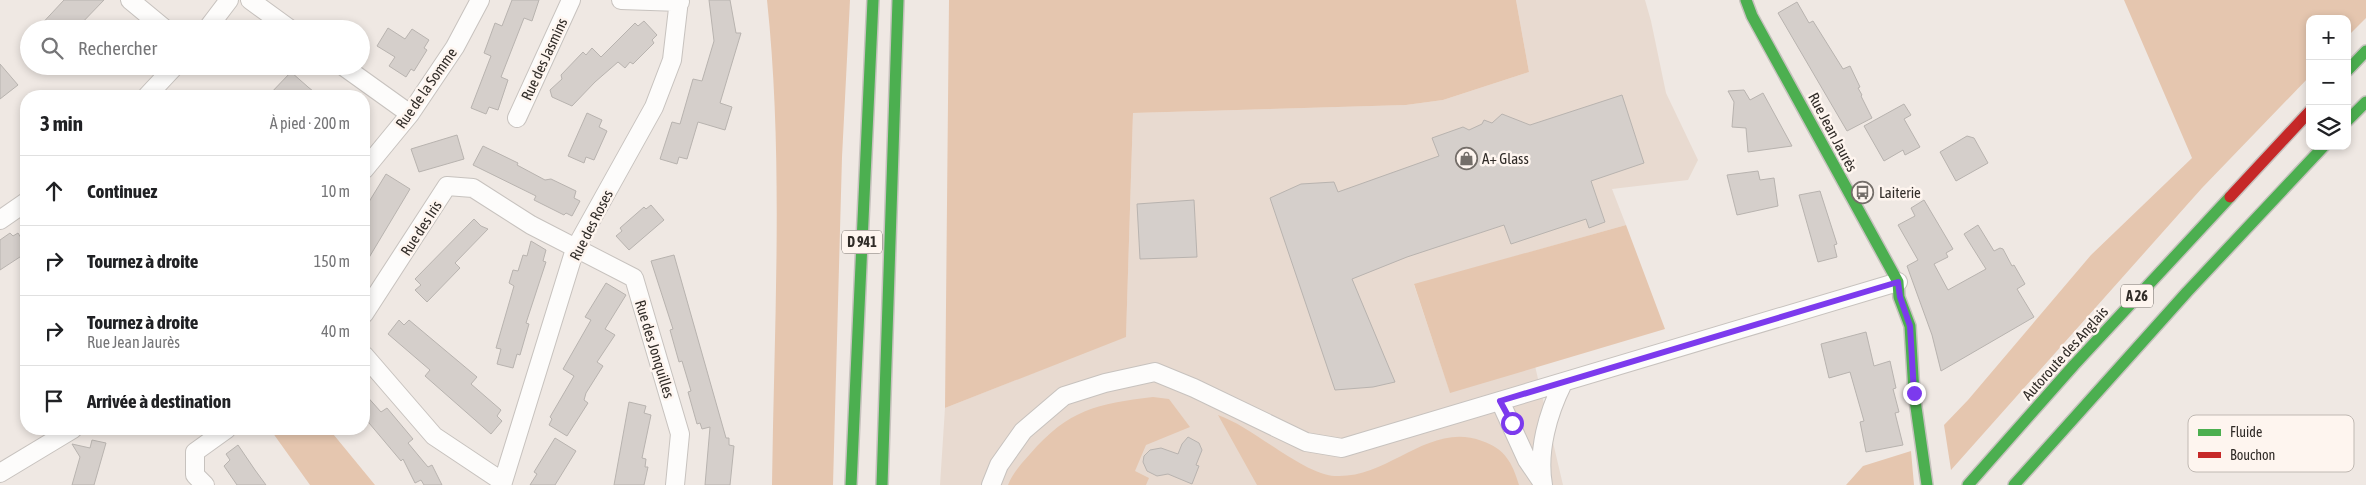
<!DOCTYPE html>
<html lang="fr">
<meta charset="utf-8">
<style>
body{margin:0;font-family:"Asap Condensed",sans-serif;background:#f2f2f2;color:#202124}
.controls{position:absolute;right:15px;top:15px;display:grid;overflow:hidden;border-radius:10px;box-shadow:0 2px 8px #0003}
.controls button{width:45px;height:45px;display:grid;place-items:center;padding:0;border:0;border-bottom:1px solid #e0e0e0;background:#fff;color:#202124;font:25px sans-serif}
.stop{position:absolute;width:15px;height:15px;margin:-11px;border:4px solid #7c3aed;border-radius:50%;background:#fff}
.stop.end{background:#7c3aed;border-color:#fff;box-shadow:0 1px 5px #0008}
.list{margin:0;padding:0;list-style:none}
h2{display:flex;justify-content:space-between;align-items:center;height:65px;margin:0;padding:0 20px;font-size:21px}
h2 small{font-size:16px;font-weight:400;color:#757577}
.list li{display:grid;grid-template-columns:32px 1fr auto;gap:15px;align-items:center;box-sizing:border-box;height:70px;padding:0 20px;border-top:1px solid #e0e0e0}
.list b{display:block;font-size:19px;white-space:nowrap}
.list p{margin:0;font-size:16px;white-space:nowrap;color:#757577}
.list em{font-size:16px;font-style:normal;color:#757577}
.icon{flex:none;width:28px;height:28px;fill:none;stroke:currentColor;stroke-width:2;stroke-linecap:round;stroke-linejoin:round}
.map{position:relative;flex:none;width:2366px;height:485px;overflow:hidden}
.search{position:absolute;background:#fff;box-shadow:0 2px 8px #0003;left:20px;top:20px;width:350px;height:55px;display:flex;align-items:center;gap:12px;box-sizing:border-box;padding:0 18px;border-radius:28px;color:#757577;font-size:19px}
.panel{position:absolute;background:#fff;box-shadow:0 2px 8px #0003;left:20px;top:90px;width:350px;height:345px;border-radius:20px}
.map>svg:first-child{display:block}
</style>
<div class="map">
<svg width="2366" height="485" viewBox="0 0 2366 485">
<rect width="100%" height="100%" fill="#efe8e3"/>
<path fill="#e8dad0" d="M1516,0h129l6,21 15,72 32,67 -10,20 -76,9 14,36 -212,60 36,107 85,-26 28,119h-623l5,-77 181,-72 7,-223 273,-8 37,-5 86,-28z"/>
<path fill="#e5c6af" d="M767,0h83l-8,157 -9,328h-61c2,-161 12,-324 -5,-485z
M949,0h567l13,72 -86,28 -37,5 -273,8 -7,224 -181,71z
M2124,0h242v18l-19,19v-18h-37v57l-108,112 -251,282 -7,-45 24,-25 123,-145 101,-97z
M1626,225l39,104 -215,64 -36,-109z
M1153,397l16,2 21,28 -44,18 -11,26 14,7 -3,7h-138c5,-12 13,-21 22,-31 39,-45 67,-50 123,-57z
M1218,415c35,12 84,59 117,61 54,3 94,-55 147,-35 23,8 30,21 37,44h-262z
M270,429h59l46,56h-65z
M1911,451l3,34h-68l17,-19z"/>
<path fill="#d5cfcb" stroke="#b8b3af" d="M64,0h40l-28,29h-39z
M512,0h27l-7,21 -8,-3 -23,59 7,3 -10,30 -9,-3 -3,7 -15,-6 20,-52 -7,-3 11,-30 7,3z
M709,0h21l6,33h5l-21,70 12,4 -7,23 -27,-8 -11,37 -8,-2 -2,7 -17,-5 12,-37 8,2 13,-45 9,2 12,-40z
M1797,2l12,21 4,-2 30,48 7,-3 10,21 -2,1 4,7 -1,1 11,22 -25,13 -69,-118z
M644,21l13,14 -5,5 2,3 -21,21 -3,-2 -5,6 -7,-6 -23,20 -23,24 -20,-9 -2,-7 12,-11 -1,-4 22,-23 3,3 6,-7 9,9 34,-34 3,3z
M388,28l17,11 7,-10 17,11 -5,8 3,2 -13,21 -3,-2 -5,8 -17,-11 6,-9 -18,-11z
M0,64l18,21 -18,14z
M291,72l17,15 11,9h-51z
M1744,90l6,10 13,-7 29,53 -44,6 -2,-24 -14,-1 2,-25 -6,-11z
M1622,95l22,68 -53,18 14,41 -16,6 -3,-9 -75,25 -7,-19 -97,32 -55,22 43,103 -22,5 -38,3 -65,-192 31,-14 33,-2 4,10 101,-36 -7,-18 31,-11 6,3 13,-6 2,-4 8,3 10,-9 28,11z
M1904,104l7,11 -7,4 16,28 -15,8 -2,-5 -19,11 -20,-35z
M587,113l15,7 -3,7 8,4 -13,29 -8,-3 -2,6 -16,-7z
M457,135l7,24 -45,13 -8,-23z
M1967,136l7,2 14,25 -32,18 -16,-29z
M483,146l35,17 -1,2 28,15 6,-1 25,12 -2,7 6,3 -8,15 -6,-3 -2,2 -30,-15 2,-4 -63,-31z
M1758,171l2,9 14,-2 4,28 -41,9 -10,-40z
M386,174l24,15 -46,77v-56z
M1820,191l17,53 -3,1 3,12 -19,5 -19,-67z
M1194,200l3,57 -57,2 -3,-55z
M1924,200l29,49 -7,4 2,4 -14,7 14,26 38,-21 -22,-35 14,-9 16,26 6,-3 3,1 9,17 2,-1 11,19 -8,5 17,28 -93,54 -9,-36 -25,-69 11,-6 -20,-35 17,-9 -4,-8z
M651,205l13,15 -35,30 -13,-14 6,-5 -2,-3 24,-21 2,2z
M474,219l7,7 7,3 -33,34 5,5 -33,34 -12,-12 6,-5 -6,-6z
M10,233l3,3 5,-3 8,13v7l-26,17v-30z
M531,241l15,9 -3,11 3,1 -20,61 3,1 -9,31 -3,-1 -4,14 -16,-4 4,-15 -5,-1 18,-62 -5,-3 4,-13 5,1 5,-16 4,1z
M674,255l52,183h3v7l5,1 -4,39h-25l5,-58 -8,2 -2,-6 -3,1 -9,-32 3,-1 -9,-30 -3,1 -9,-32 3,-1 -22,-68z
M606,283l20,12 -21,34 10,6 -18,27 6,4 -17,27 -2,7 4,3 -21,33 -18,-11 3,-6 -2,-2 24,-41 -11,-7 28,-49 -6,-3z
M399,320l5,5 5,-5 68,57 -6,7 30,26 -4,6 5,5 -11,13 -66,-58 5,-6 -42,-36z
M1866,332l8,34 16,-5 6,27 -3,1 6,23 -4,1 8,32 -37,7 -6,-30 4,-1 -14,-49 -21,6 -8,-34z
M364,393l17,19 6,-4 26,31 -5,4 20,24 4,-2 10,20h-18l-3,-5 -6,3 -12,-24 -2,2 -37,-44z
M629,402l17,4 -2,7 7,2 -9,43 4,1 -1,8h3l-4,18h-30z
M1188,437l11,6 3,7 -6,15 3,1 -7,18 -24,-10 -11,2 -10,-5 -4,-9 1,-6 6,-6 11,-2 17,6 4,-10z
M555,438l21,13 -21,34h-25l7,-11 -3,-2z
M92,440l14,3 -12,42h-22l8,-28 -8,-13 18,4z
M238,445l17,25 11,15h-29l-13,-19 6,-6 -4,-6z"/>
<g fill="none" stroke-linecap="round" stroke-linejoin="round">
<defs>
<path id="street" d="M130,0l35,29
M250,0l40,29
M621,0l59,2
M207,29l22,-29
M343,66l67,48
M147,96l28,-30
M517,118l54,-118
M364,170l46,-56 45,-67 25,-47
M0,220l26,-18
M364,314l83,-128 26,2 58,37 103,53 46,156 -5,51
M364,355l70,81 69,46
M1500,401l27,59 15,22
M0,473l73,-44
M205,485l-10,-10v-23l32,-23
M502,485l73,-236 79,-142 18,-47 7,-60
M991,485l8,-20 24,-34 41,-35 41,-13 50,-11 39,16 112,54 36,6 556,-166
M1543,485c-6,-34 5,-72 20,-102"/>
<path id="fast" d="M1746,0l6,16 146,266 1,15 11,29 4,67 13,92
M2347,71l19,-20
M2347,121l19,-19
M851,485l22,-485
M882,485l16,-485
M1968,485l106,-120 156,-168
M2014,485l173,-193 137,-146"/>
<path id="jam" d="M2230,197l80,-86"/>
</defs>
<use href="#street" stroke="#c7c2be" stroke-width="20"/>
<use href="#fast" stroke="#c7c2be" stroke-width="14"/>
<use href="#jam" stroke="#c7c2be" stroke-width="14"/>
<use href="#street" stroke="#fdfcfb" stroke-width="18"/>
<use href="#fast" stroke="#4caf50" stroke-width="11"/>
<use href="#jam" stroke="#c62828" stroke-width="11"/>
</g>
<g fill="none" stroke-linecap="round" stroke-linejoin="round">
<path stroke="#7c3aed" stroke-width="6" d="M1512,423l-12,-22 398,-119 2,15 10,29 4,67"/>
</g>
<defs>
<symbol id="shop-ring" viewBox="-11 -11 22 22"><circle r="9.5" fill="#fef5ef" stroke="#746e69" stroke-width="1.5"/><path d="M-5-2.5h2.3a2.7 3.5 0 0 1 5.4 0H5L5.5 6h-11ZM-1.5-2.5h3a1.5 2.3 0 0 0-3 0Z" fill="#746e69"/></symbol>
<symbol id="bus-ring" viewBox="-11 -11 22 22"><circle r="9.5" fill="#fef5ef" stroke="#746e69" stroke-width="1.5"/><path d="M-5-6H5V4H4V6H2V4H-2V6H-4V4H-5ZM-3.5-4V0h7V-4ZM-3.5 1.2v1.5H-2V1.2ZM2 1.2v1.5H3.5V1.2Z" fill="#746e69"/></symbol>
</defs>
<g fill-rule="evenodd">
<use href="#shop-ring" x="1454" y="146" width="25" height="25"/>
<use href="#bus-ring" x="1850" y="180" width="25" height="25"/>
</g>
<g text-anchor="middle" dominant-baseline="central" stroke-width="5" stroke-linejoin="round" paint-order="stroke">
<g fill="#fef5ef" stroke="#6e6864" stroke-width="1">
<rect x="842" y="230.5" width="40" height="23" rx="4"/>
<rect x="2121" y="284.5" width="32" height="23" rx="4"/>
</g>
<g font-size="14" font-weight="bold" fill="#312c28">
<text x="862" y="242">D 941</text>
<text x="2137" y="296">A 26</text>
</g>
<g font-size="15" fill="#312c28" stroke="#fef5ef">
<text transform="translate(544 59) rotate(-65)">Rue des Jasmins</text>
<text transform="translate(426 88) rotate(-55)">Rue de la Somme</text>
<text transform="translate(1833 132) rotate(62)">Rue Jean Jaurès</text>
<text transform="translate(591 225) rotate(-63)">Rue des Roses</text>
<text transform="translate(421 228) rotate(-57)">Rue des Iris</text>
<text transform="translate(655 349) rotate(73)">Rue des Jonquilles</text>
<text transform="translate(2065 353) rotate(-48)">Autoroute des Anglais</text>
</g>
<g font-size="15" fill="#312c28" stroke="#fef5ef" text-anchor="start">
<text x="1482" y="158">A+ Glass</text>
<text x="1879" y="192">Laiterie</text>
</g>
</g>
<rect x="2188" y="415" width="166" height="57" rx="8" fill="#fef5ef" stroke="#c0b9b3" stroke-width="1"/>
<rect x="2198" y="429" width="23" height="7" fill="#4caf50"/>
<rect x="2198" y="452" width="23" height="6" fill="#c62828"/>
<g font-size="14" fill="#312c28">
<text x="2230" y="437">Fluide</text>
<text x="2230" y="460">Bouchon</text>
</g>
</svg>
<div class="controls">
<button>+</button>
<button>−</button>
<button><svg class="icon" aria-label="layers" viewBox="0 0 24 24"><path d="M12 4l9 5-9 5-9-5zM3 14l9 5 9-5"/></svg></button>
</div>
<div class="stop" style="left:1512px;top:423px"></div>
<div class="stop end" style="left:1914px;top:393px"></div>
<div class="search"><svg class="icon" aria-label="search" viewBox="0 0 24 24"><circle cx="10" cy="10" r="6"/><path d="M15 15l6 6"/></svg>Rechercher</div>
<section class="panel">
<h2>3 min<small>À pied · 200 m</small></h2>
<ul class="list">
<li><svg class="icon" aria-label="ahead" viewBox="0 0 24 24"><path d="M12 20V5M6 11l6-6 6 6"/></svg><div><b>Continuez</b></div><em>10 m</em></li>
<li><svg class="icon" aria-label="right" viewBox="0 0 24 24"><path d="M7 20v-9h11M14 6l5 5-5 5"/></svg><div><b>Tournez à droite</b></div><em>150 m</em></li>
<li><svg class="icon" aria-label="right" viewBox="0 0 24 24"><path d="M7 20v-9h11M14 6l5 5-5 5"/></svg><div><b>Tournez à droite</b><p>Rue Jean Jaurès</p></div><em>40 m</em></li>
<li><svg class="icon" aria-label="arrive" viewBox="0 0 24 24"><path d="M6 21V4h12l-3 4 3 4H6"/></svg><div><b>Arrivée à destination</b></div></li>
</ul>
</section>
</div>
